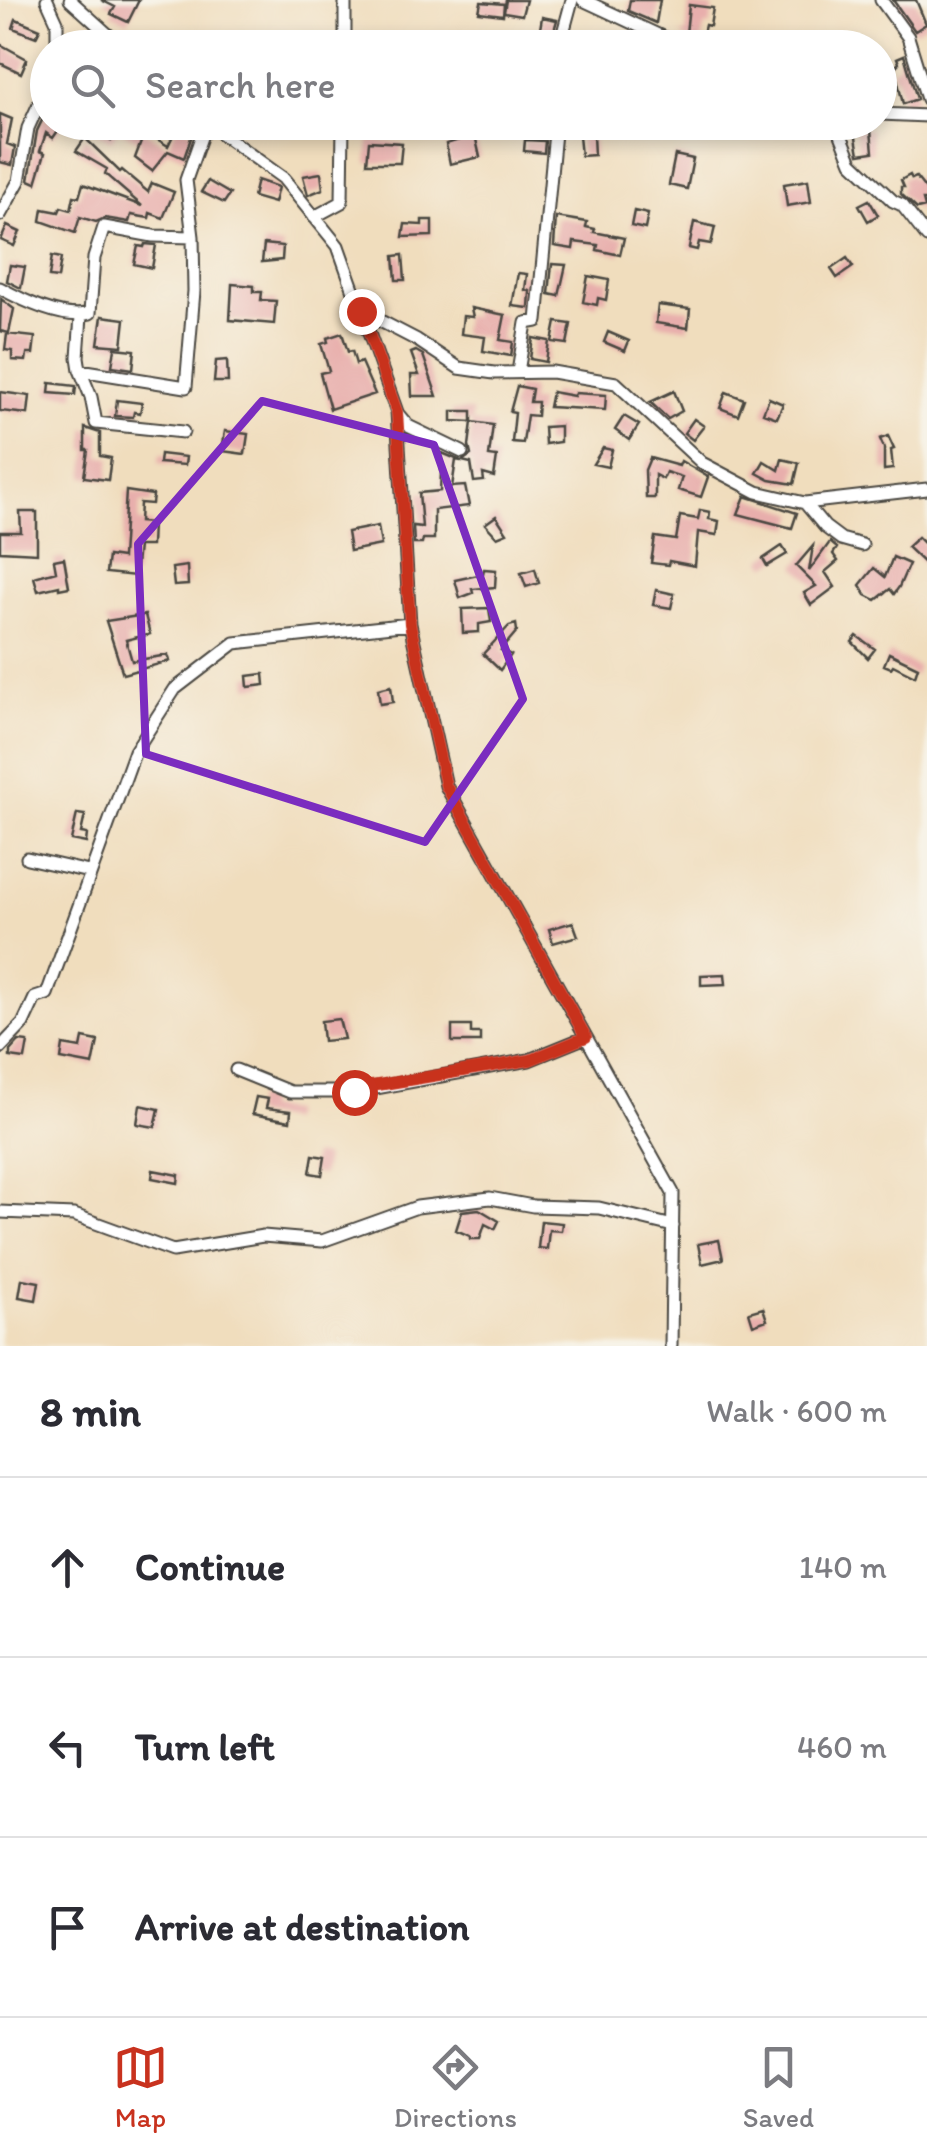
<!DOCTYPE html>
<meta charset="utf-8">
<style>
body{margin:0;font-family:Itim,sans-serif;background:#f2f2f3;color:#2b2b33}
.stop{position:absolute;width:30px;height:30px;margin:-22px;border:8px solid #c8321e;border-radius:50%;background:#fff}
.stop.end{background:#c8321e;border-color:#fff;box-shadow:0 2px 10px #0008}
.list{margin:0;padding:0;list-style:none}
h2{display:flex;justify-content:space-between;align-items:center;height:130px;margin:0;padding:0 40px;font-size:42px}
h2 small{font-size:32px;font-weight:400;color:#7c7c81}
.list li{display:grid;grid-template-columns:65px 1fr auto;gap:30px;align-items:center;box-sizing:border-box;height:180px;padding:0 40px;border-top:2px solid #e1e1e2}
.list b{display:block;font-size:38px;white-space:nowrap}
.list em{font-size:32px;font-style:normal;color:#7c7c81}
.icon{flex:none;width:55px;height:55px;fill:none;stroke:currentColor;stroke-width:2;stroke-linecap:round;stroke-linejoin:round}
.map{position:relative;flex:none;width:927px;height:1346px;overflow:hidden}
.search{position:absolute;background:#fff;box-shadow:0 5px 15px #0003;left:30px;right:30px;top:30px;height:110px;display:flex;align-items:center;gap:25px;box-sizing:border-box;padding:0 35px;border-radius:55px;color:#7c7c81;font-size:38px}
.sheet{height:670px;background:#fff}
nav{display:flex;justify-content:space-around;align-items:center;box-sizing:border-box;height:140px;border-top:2px solid #e1e1e2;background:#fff;font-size:28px;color:#7c7c81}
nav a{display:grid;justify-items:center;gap:5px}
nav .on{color:#c8321e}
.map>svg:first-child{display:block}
</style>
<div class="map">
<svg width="927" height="1346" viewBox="0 0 927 1346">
<rect width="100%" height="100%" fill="#f7f3e8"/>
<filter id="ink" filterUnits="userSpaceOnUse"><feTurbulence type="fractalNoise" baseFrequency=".01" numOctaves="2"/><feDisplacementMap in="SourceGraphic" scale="20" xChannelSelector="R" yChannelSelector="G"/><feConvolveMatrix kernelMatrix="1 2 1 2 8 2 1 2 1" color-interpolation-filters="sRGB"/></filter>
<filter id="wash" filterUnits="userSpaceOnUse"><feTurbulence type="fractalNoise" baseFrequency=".0048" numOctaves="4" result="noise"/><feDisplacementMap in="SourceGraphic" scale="40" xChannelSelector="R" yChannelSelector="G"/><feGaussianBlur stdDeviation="2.25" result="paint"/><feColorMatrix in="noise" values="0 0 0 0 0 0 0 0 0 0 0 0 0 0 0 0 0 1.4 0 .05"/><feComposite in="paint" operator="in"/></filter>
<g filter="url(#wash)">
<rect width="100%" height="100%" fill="#f0ddbd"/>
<g id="blocks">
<path fill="#e8aeac" d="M101,0h38l-11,22 -17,-8 4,-7z
M506,0h20l-4,15 -18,-3z
M630,0h30l-4,23 -28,-12z
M893,0h23l10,24 -11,7z
M481,2l23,2 -1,11 -24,-3z
M689,5l24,3 -3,18 -5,-1 -5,22 -20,-12 6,-1z
M542,17l15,3 -5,17 -13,-2z
M16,19l24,10 -4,8 -23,-9z
M0,44l27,15 -6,14 -21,-10z
M904,55l13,44 -14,5 -6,-26 -6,-7 8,-8 -2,-5z
M48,108v14h16l-11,16 -7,-5 -6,18 5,2 -9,30 -7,-3 8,-49z
M0,114l12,5 -5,25 8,3 -3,18 -12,-3z
M98,122h32l38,24 10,-21 15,7 -9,26 -16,-7 -16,20 -17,-13 6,-16 -22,-13 -8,12 -17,-11z
M854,126l17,4 2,22 -14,2z
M475,135l5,22 -30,7 -4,-20z
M593,135l1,20 -13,1 -2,-20z
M85,138l35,34 2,-2 26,22 4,-9 22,9 -11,26 -13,-5 -1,5 -18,-3 -2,7 -24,-4 -9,4 -16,-5 -5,16 -34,-12 2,-12 16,3 2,-5 10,3 3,-14 5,1 4,-13 59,22 -37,-32 2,-5 -31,-18z
M525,140l20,1 -1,12 -20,-2z
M369,141l33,2 -2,20h-33z
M675,155l18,4 -6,30 -18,-4z
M321,173l2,16 -15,6 -5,-19z
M910,175l2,4 4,-2 11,14v9h-4l2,7 -8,2 -16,-15v-7h3l-3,-7z
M257,180l21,7 -4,16 -21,-6z
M808,180l3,22 -24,4 -3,-22z
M208,181l22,13 -6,9 -23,-11z
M869,200l9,15 -10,6 -9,-16z
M634,211l14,3 -3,15 -14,-3z
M556,217l31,5 -1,5 9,2 -1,3 30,6 -4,17 -23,-5 1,-5 -24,-3 -1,7 -19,-3z
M422,220h10v16l-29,1 2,-13 17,1z
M694,222l21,5 -4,17 -12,-2 -2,8 -8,-2z
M7,226l13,6 -6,14 -13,-6z
M145,244l11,1 -4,23 -18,-4 4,-18 6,1z
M264,244l19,2 -1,14 -20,2z
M403,255l2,25h-9l-2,-24z
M52,256l9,2 -3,20 -9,-1z
M847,258l6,9 -16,11 -6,-9z
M552,264l14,1 -7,31 -10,-2z
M10,265l15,2 -4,21 -14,-7z
M518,273l9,1 -2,16 5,1 -1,17 -17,-2z
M588,276l21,4 -3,20 -8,-2 -1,7 -14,-3z
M232,284l22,2v6h8l-1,8 15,1 -2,23 -44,-4z
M1,299l13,10 -5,24 -9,-2z
M658,305l32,4 -2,19 -32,-5z
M471,308l34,7 -5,25 13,2 -2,14 -28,-5 2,-14 -24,-3 2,-18 10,1z
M102,316l23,3 -3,27 -24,-2z
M556,322l15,2 -4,20 -15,-2z
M608,332l21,9 -4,10 -21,-9z
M342,333l6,19 4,-1 4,13 5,-2 14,32 -45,15 -10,-36 9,-2 -8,-27 7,-2 -1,-4z
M7,334l28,3 -2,17h-6l-1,7 -14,-1v-9l-7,-1z
M533,338l16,3 -3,21 -16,-3z
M115,348l20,2 -2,19 -21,-3z
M416,351l7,4 14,41h-25l-1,-21h8l-8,-22z
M227,360l1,22h-14l2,-21z
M50,383l26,3 -1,9 -26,-2z
M517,386l15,3 -2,13h8l-1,14 -10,-1 -4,28 -11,-1 3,-29 -5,-1z
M674,391l8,20 -14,8 -18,-17z
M0,392l30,4 -2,18 -28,-3z
M552,392l22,4 1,-3 31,2 -1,15 -56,-3z
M726,392l18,7 -6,16 -18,-7z
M769,398l14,6 -6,14 -14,-5z
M117,400l25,3 -2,10 -6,-1 -1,5 -18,-1z
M452,411h20v11l21,3 -4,31 8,1 -3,20 -11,-3 1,7 -10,1 -3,-19 -9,-2 9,-6 -2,-9 3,-24 -20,-1z
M624,416l15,9 -10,15 -14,-10z
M694,419l10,7 -11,14 -9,-7z
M560,426v16l-15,2 -1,-17z
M85,428l15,5v23l11,2 -3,22 -24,-3 4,-27h-3z
M225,431l23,3 -3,20 -23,-3z
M888,436l6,13 -3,1 2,19 -9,1v-22l-4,-9z
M603,448l9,2 -4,17 -15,-3z
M442,453l19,8 -5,-1 -4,27 13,-1 4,20 -35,4v29h-11l-1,5h-8l-1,-18 9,1 -3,-34 21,-2z
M160,454l26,3 -1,8 -26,-2z
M650,458l29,8 2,-5 27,16 -7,20 -23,-7 4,-13 -16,-5 -3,7 -8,-4v23h-9l-1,-28z
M782,459l17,4 -5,21 -24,-4 -13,-7 7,-12 15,9z
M126,491l27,4 -1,9 -12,-1 -1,19 13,1 -1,23h-13l-3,30 -29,-3 2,-17 14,2z
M745,496l52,17 -5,15 -54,-14z
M700,510l10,2 -1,7 10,2 -2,14 -19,-3 -3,34 -26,-5 -1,4 -17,-2 4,-26 21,3 4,-24 18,3z
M20,512h17v41l-37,-2v-19h21z
M496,516l11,17 -10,4 -12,-13z
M378,526l3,19 -31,6 -3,-19z
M918,537l9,9v20l-20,-19z
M830,542l7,6 -4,6 5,7 -13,11 10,15 -24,18 -7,-12 12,-7 -20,-20 17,-20 -4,25z
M782,546l5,8 -20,12 -4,-7z
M893,557l16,7 -10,23 -5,7 -4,-5 -14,11 -10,-5 -6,-10 14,-17 11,9z
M64,558l5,29 -10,2v-3l-21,5 -4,-14 22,-6 -2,-11z
M187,566l1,19 -14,1 -2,-18z
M484,569l12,1 -1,17 -23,2 1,4 -13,5 -5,-18 28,-6z
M535,569l4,14 -13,4 -5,-14z
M656,590l18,4 -3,14 -18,-3z
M489,608l2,14 -12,2v8l-16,1 -1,-24z
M145,615l5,19 -24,6 6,21 36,-6 2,6 -47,13 -17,-53z
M516,624l1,7 -16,19 10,5 -11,15 -17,-16 26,-28z
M857,636l18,13 -7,9 -16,-16z
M889,653l29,14 -3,9 -22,-11 -2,3 -7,-3z
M264,674l1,11 -17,2 -1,-11z
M391,686l2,16 -13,2 -2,-15z
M77,814l8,1 -4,18 6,1 -1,9 -15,-3z
M573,922l5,14 -25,7 -4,-14z
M725,974l1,10 -25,1v-10z
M339,1019l5,20 -21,2 -2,-20z
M452,1026h19v7h9v9h-28z
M83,1038l15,3 -5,24 -32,-6 2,-14 18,3z
M19,1041l9,1 -3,17 -15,-2v-6z
M256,1097l12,2 -2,9 25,3 -1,10 -38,-7z
M140,1105l19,4 -4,18 -18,-3z
M313,1155l12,2 -3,18 -12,-2z
M153,1170l26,5 -1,8 -26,-5z
M479,1209l20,12 -4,8 -10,-5 -5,15h-10v-3l-14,-6 6,-19z
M541,1221l21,2 -1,8 -12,-1 -2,19 -9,-1z
M719,1240l4,19 -21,5 -4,-20z
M22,1279l17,3 -3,18 -17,-3z
M763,1308l4,12 -14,5 -4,-13z"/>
</g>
</g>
<g filter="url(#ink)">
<use href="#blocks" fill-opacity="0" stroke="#494641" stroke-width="2.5"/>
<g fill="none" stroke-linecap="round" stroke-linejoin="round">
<defs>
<path id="minor" d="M47,0l10,22v26
M70,0l53,48
M583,0l103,48
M881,0l27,37 19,62
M345,48v-48
M559,48l13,-48
M880,114l47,2
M205,122l78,56 55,68 59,166 13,212 36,162 227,407 -2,153
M846,122l-5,13 11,27 41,39 9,4 25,32
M0,215l19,-34 9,-53 20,-44
M314,217l28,-15 1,-80
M0,288c22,12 65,33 90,25l4,-55 10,-31 49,9 40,1 -7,-57 20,-57
M361,311l56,29 42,28 35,5 58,-1 64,11 86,80 55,29 48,11 20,24 16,12 21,6
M81,316l-3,41 2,13 106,17 8,-96 -1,-54
M80,370l11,27 5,26 87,9
M518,372l8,-49 11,-2 19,-199
M398,414l10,12 54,26
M805,503l122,-14
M27,858l62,14
M0,1048l23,-24 12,-26 12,-4 88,-243 40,-62 60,-46 175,-19
M236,1070l54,22h64l175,-32 57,-23
M0,1212l74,3 99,36 90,-15 59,5 95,-34 73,-9 43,8 66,2 74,18"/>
</defs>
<use href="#minor" stroke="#494641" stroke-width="15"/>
<use href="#minor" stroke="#fff" stroke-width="11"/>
</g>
</g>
<g fill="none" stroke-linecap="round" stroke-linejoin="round" filter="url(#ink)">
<path stroke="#c8321e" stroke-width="12" d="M354,1092l12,-5 164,-27 56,-23 -140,-251 -36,-162 -13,-212 -36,-101"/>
</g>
<path fill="none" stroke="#7b2cbf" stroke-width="8" stroke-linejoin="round" d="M262,401l172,44 89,254 -98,143 -279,-88 -8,-210z"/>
</svg>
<div class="stop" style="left:354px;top:1092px"></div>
<div class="stop end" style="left:361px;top:311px"></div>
<div class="search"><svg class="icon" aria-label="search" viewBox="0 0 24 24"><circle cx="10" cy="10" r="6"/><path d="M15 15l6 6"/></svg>Search here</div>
</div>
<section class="sheet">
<h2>8 min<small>Walk · 600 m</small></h2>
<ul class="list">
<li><svg class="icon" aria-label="ahead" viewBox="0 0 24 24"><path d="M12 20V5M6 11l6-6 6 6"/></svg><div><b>Continue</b></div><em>140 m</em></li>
<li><svg class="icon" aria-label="left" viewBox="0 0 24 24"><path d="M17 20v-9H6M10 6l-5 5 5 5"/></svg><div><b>Turn left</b></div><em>460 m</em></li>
<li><svg class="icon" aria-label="arrive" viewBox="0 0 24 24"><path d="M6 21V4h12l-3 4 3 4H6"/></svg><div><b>Arrive at destination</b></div></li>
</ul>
</section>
<nav>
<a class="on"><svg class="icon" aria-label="map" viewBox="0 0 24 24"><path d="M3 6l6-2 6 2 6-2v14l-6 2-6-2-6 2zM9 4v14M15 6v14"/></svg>Map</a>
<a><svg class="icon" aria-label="directions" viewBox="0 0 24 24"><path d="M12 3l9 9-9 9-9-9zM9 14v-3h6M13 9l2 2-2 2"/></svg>Directions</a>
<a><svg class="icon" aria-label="saved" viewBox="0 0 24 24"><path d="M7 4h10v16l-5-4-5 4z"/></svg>Saved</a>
</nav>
